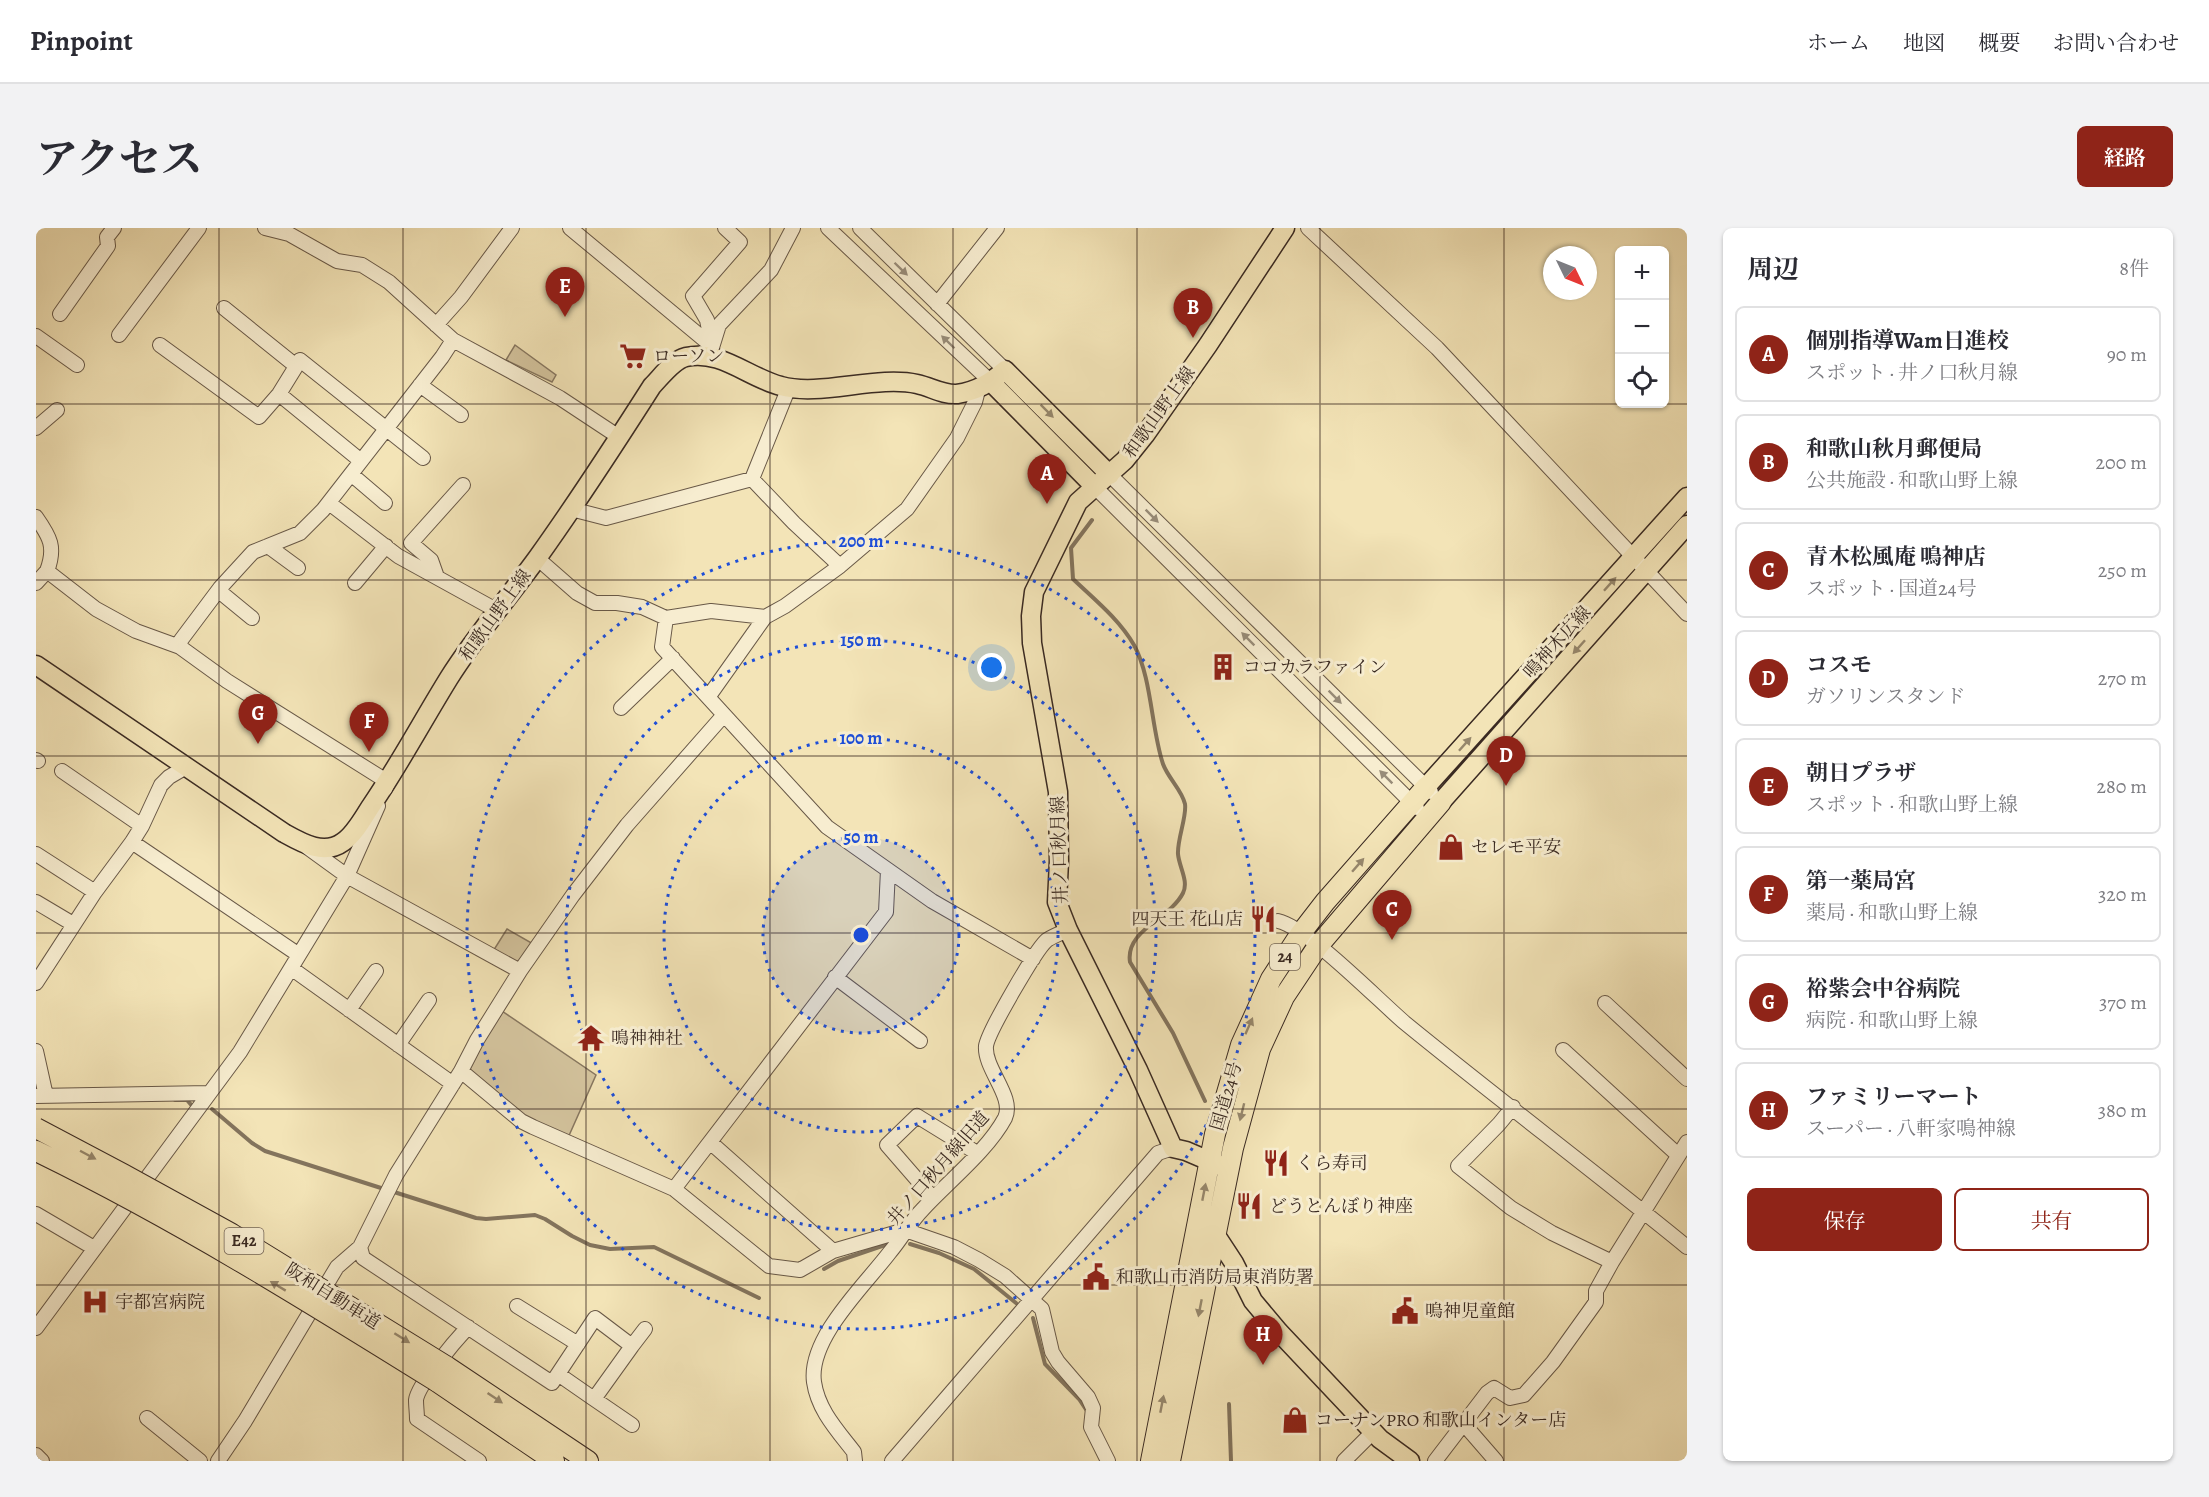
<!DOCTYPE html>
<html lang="ja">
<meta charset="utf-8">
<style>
body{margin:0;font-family:Alegreya,"Noto Serif JP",serif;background:#f2f2f3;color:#2b2b33}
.controls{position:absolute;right:18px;top:18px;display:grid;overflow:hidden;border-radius:9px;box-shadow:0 2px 4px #0004}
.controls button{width:54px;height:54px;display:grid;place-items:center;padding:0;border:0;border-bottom:2px solid #e1e1e2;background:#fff;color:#2b2b33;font:30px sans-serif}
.compass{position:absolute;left:1507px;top:18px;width:54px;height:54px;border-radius:50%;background:#fff;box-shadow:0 2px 4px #0004;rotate:133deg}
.you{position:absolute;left:956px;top:440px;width:21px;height:21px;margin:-15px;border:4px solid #fff;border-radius:50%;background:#1a73e8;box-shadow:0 0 0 9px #1a73e833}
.badge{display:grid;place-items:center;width:39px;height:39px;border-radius:50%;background:#8f2418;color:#fff;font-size:20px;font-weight:700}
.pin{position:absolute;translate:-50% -50px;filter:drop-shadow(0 2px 3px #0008)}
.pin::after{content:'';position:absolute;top:32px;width:21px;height:18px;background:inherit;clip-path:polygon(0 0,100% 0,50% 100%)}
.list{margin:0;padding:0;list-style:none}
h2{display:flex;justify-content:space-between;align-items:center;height:78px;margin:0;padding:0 24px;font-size:26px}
h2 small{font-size:20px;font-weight:400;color:#7c7c81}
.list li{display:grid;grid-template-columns:39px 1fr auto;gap:18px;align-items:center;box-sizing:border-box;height:96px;margin:0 12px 12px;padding:0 12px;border:2px solid #e1e1e2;border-radius:9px}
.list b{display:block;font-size:22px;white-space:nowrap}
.list p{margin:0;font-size:20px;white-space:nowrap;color:#7c7c81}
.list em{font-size:20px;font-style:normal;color:#7c7c81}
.actions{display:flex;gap:12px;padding:18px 24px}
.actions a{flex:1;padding:14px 0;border:2px solid #8f2418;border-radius:9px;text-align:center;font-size:21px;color:#8f2418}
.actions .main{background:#8f2418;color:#fff}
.icon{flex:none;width:33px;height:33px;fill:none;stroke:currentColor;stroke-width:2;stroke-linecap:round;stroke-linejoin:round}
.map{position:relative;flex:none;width:1651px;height:1233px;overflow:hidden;border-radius:9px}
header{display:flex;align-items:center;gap:36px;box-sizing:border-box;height:84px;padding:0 30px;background:#fff;border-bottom:2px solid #e1e1e2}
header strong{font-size:28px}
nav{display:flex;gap:33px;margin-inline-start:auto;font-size:21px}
.intro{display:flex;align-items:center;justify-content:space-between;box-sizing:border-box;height:144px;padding:0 36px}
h1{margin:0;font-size:42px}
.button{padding:15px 27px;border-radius:9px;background:#8f2418;color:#fff;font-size:21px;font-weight:700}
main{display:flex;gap:36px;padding:0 36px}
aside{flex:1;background:#fff;border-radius:9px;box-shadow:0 2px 4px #0004}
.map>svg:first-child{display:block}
</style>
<header>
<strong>Pinpoint</strong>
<nav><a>ホーム</a><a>地図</a><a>概要</a><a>お問い合わせ</a></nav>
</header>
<div class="intro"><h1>アクセス</h1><a class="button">経路</a></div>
<main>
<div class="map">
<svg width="1651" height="1233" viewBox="0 0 1651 1233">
<rect width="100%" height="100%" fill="#f3e4b7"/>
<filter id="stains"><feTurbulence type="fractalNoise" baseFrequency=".00333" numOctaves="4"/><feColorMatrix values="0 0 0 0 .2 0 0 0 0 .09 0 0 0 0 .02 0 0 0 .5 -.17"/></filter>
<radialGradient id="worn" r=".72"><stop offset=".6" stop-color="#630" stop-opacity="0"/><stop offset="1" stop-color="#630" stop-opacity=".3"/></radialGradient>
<path fill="#d4c49e" stroke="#877760" stroke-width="1.5" d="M479,117l41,30 -4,7 -46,-22z
M471,701l28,16 -18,25 -27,-14z
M463,781l97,66 -29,65 -37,-16 -67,-53z"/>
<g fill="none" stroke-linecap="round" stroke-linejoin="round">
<path stroke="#83745d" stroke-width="4" d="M1056,292l-21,28 2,31c21,20 46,40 61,66 18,33 17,83 29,119 5,14 19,26 22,40 2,12 -8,36 -7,50 1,13 11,27 5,39 -13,26 -58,37 -53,69l43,71 32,68
M139,872h12l6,7
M176,881l40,34 13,8 116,37
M358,964l82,26 10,1 49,-4 10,4 27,17 18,9 20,4 44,-2 105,51
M874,1016l29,9 35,16 42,34
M788,1041l14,-8 50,-17
M997,1090l12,46 34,35 8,12
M1193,1176l2,57"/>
<defs>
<path id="minor" d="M229,0l24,6 48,27 25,4 27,17 64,58 107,58 59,39
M534,0l142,118
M792,0l163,154
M824,0l145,142
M1272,0l129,120 250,266
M901,76l60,-76
M188,80l72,58
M24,86l48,-68 -1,-9 7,-9
M400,97l25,-28 51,-69
M83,107l80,-107
M0,108l41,29
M676,116l-5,-24 -14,-24 47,-54 -15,-14
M124,117l99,72 20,-23 21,-34 123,98
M674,126l9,-29 52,-55 22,-42
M384,157l41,30
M243,166l82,67
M0,200l21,-18
M315,246l34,29
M1074,247l321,317
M716,251l42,44 46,43
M1059,259l322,321
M293,275l69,53 98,54
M535,281l35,9 146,-39 37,-92
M0,289c14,20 20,30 11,54
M232,318l30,22
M501,330l40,35 18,10h22l25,4 24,11 -4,29 165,180 105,74 101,58
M401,349l-6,-17 -20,-17 52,-58
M0,355l11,-12 49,38 40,22 44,16
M319,355l31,-37
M183,363l33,27
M630,390l45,-7 54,6
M673,468l56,-79 20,-11 55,-40 67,-57 50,-71 18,-36 3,-12
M585,480l52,-50
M0,532l2,1
M26,543l80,55
M349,561l3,-7 -161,-101 -47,-34 1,-7 39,-52 33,-36 47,-19 23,-23 119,-153 11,-17
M96,614l167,113
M271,619l40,29 173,95
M0,626l59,38
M0,674l37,22
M1242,693c29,6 100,79 127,102 93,76 189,148 282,224
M255,740l162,116
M799,749l85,64
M0,755l59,-91 37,-50 10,-16 19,-41 8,-8 17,-10
M1569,775l82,76
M313,782l27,-39
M362,817l31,-45
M1527,822l115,105
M0,823l10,45
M425,843l60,50 12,6 141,62 95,77 31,4 33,-19 72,-21 49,17 25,13 26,16 37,33 10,43 6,10 30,35 5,11 -2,19 17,34
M0,868l173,-3
M1477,879l-14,17 -41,42 53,42 41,25 60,29
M674,914l123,109
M638,961l212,-277 2,-42
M897,970l-46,-53 30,-29 60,37
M0,986l58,34
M324,1019l3,11 189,125 43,-65 37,28 -38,53 -36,-25
M481,1078l61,38
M432,1099c-12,13 -50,57 -52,73 0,6 1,13 1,19l62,42
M0,1100l204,-276 107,-176 31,-70
M596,1118l13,-17
M558,1171l38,26
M111,1190l53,43
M1427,1195l33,38
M0,1227l6,6
M182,1233l27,-40 92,-154 23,-20 36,-72 65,-104 16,-31 43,-69 53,-76 54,-70 96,-109
M819,1233l-1,-9c-17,-22 -36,-42 -40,-70 -6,-44 52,-98 76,-130 12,-14 20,-30 33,-43 25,-27 65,-59 82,-91 10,-21 -21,-49 -19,-72 2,-14 50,-97 61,-106 6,-4 14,-7 21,-10
M856,1233l266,-308 15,-5
M1308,1233l29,-29
M1399,1233l52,-68 7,-5 16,10 14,-3 29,-33 43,-60v-11l16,-29 75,-120"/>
<path id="major" d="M955,154l104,105
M0,437l248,168c18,10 40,23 59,9 12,-8 20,-24 28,-36 28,-41 52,-86 78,-128 27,-43 60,-81 89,-121 40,-56 77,-113 114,-171 9,-9 21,-26 34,-29 34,-8 63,21 95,29 39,11 95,-11 136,-2 14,3 26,11 40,10 20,-3 33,-11 48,-24l105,105
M1390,559l261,-290
M1405,574l246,-277
M1185,938l-35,-15 -13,-3 -35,-78 -70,-140 -11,-28 2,-41 -1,-69 -26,-149 -1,-27 3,-24 44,-90 47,-42 20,-25 63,-90 77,-117
M1171,1003l8,3 19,29 19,38 26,31 101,107 30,22"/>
<path id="highway" d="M410,1138l142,95
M400,1153l118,80
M1115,1233l64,-327 26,-89 30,-66 30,-46 24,-31 101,-115
M1134,1233l63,-313 27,-99 24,-52 34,-51 123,-144"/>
</defs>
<use href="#minor" stroke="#685847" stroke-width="16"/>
<use href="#major" stroke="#3a2a22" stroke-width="21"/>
<use href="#highway" stroke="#3a2a22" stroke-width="22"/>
<use href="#minor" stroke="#f7edd0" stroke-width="14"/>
<use href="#major" stroke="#f3e4b7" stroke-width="18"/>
<use href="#highway" stroke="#f3e4b7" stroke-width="20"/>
<defs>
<path id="highway-bridge" d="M0,900l87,46 109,60 214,132
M0,923c138,67 270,149 400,230"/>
</defs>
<use href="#highway-bridge" stroke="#3a2a22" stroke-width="22" stroke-linecap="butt"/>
<use href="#highway-bridge" stroke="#f3e4b7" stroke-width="20"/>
</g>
<defs><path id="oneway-solid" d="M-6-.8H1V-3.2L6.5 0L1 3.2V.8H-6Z" transform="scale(1.5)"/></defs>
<g fill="#988c79">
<use href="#oneway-solid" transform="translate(865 41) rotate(44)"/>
<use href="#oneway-solid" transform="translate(912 114) rotate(-136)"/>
<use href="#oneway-solid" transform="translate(1116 288) rotate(45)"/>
<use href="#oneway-solid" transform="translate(1212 411) rotate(-135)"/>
<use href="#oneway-solid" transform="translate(1299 469) rotate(45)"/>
<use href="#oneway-solid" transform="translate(1350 549) rotate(-135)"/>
</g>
<g fill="#96876c">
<use href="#oneway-solid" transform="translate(1011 183) rotate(45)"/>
<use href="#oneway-solid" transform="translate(1574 356) rotate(-48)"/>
<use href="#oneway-solid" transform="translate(1543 419) rotate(132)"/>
<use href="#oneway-solid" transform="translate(1429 516) rotate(-48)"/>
<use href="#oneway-solid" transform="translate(1322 637) rotate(-49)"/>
<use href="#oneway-solid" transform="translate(1213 798) rotate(-66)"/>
<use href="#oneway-solid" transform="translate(1206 884) rotate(104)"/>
<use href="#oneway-solid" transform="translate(52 927) rotate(28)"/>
<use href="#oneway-solid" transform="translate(1168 964) rotate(-79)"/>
<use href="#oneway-solid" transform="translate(242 1058) rotate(-149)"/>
<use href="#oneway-solid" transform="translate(1164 1080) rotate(101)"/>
<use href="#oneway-solid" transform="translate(366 1110) rotate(32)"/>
<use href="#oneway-solid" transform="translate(459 1170) rotate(34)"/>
<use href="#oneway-solid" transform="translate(1126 1176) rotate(-79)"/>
</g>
<path fill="none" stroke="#3a2a22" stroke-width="1.5" stroke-opacity="0.55" d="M183,0v1233M367,0v1233M550,0v1233M734,0v1233M917,0v1233M1101,0v1233M1284,0v1233M1468,0v1233M0,176h1651M0,352h1651M0,528h1651M0,705h1651M0,881h1651M0,1057h1651"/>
<circle cx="825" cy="707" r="98" fill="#1d4ed8" fill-opacity=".12"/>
<g fill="none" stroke="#1d4ed8" stroke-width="3" stroke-dasharray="3 6">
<circle cx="825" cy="707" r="98"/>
<circle cx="825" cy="707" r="197"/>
<circle cx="825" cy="707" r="295"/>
<circle cx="825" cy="707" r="394"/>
</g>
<defs>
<symbol id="supermarket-bare" viewBox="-9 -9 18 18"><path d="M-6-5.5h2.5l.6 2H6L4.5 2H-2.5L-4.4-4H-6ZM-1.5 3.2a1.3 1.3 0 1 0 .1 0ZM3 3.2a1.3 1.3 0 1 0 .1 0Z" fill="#8f2418" stroke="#f7edd0" stroke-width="2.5" paint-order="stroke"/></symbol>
<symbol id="building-bare" viewBox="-9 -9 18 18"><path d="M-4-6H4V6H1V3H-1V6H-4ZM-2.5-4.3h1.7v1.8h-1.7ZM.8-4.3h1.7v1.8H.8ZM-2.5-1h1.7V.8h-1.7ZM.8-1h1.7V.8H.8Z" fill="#8f2418" stroke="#f7edd0" stroke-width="2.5" paint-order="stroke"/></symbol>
<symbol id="shop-bare" viewBox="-9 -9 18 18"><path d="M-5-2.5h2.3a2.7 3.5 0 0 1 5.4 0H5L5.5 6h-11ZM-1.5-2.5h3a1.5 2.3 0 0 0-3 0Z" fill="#8f2418" stroke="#f7edd0" stroke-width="2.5" paint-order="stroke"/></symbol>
<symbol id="restaurant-bare" viewBox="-9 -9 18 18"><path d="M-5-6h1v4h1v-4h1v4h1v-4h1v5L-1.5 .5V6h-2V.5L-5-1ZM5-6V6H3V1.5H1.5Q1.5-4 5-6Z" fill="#8f2418" stroke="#f7edd0" stroke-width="2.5" paint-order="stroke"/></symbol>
<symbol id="temple-bare" viewBox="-9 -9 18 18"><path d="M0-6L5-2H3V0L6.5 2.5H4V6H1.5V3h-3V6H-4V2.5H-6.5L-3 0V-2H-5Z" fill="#8f2418" stroke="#f7edd0" stroke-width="2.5" paint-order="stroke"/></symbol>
<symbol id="civic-bare" viewBox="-9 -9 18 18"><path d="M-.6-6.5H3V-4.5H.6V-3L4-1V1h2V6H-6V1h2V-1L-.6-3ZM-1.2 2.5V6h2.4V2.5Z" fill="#8f2418" stroke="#f7edd0" stroke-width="2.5" paint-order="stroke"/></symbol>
<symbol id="hospital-bare" viewBox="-9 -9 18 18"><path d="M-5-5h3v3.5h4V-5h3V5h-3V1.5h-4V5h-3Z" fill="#8f2418" stroke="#f7edd0" stroke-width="2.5" paint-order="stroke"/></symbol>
</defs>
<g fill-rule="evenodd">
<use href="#supermarket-bare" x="578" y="109" width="38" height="38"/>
<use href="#building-bare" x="1168" y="420" width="38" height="38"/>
<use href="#shop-bare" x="1396" y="600" width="38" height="38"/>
<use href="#restaurant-bare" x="1208" y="672" width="38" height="38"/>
<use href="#temple-bare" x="536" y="791" width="38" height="38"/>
<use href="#restaurant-bare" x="1221" y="916" width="38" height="38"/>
<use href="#restaurant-bare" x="1194" y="959" width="38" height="38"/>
<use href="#civic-bare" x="1041" y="1030" width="38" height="38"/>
<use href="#hospital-bare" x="40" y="1055" width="38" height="38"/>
<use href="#civic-bare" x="1350" y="1064" width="38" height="38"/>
<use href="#shop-bare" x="1240" y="1173" width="38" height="38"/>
</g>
<g text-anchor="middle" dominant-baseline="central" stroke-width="6" stroke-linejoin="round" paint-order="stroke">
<g fill="#f7edd0" stroke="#736456" stroke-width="1.5">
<rect x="1234" y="716" width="30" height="26" rx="4.5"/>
<rect x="188.5" y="1000" width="39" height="26" rx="4.5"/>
</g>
<g font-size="16" font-weight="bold" fill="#3a2a22">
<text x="1249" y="729">24</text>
<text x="208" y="1013">E42</text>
</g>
<g font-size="18" fill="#3a2a22" stroke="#f7edd0" text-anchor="start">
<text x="617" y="128">ローソン</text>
<text x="1207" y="439">ココカラファイン</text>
<text x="1435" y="619">セレモ平安</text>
<text x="1207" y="691" text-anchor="end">四天王 花山店</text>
<text x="575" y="810">鳴神神社</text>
<text x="1260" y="935">くら寿司</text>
<text x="1233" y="978">どうとんぼり神座</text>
<text x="1080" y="1049">和歌山市消防局東消防署</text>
<text x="79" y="1074">宇都宮病院</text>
<text x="1389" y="1083">嗚神児童館</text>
<text x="1279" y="1192">コーナンPRO 和歌山インター店</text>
</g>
<g font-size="18" fill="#3a2a22" stroke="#f7edd0">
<text transform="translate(1123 184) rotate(-54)">和歌山野上線</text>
<text transform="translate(459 387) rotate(-54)">和歌山野上線</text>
<text transform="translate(1521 414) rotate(-48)">鳴神木広線</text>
<text transform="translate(1023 622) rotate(-92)">井ノ口秋月線</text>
<text transform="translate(1190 868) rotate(-74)">国道24号</text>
<text transform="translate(902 940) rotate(-49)">井ノ口秋月線旧道</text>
<text transform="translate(297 1068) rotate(32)">阪和自動車道</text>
</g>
</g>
<circle cx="825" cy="707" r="9" fill="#1d4ed8" stroke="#f7edd0" stroke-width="3"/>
<g font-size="18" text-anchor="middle" font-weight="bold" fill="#1d4ed8" stroke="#f7edd0" stroke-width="6" stroke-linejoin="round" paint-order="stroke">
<text x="825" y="319">200 m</text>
<text x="825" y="418">150 m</text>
<text x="825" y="516">100 m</text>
<text x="825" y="615">50 m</text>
</g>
<rect width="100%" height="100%" filter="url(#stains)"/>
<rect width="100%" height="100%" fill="url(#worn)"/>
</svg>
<div class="controls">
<button>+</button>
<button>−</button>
<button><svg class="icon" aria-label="locate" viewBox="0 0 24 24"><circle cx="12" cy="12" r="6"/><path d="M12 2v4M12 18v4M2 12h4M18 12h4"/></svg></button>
</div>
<svg class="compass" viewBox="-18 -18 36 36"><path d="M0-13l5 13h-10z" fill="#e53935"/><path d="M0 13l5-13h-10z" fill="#7c7c81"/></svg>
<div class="you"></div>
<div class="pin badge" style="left:1011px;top:276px">A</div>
<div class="pin badge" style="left:1157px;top:110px">B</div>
<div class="pin badge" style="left:1356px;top:712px">C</div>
<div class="pin badge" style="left:1470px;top:558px">D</div>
<div class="pin badge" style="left:529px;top:89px">E</div>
<div class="pin badge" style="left:333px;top:524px">F</div>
<div class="pin badge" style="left:222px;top:516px">G</div>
<div class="pin badge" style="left:1227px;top:1137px">H</div>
</div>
<aside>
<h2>周辺<small>8件</small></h2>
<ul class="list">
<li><span class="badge">A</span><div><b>個別指導Wam日進校</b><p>スポット · 井ノ口秋月線</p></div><em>90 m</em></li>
<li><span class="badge">B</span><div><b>和歌山秋月郵便局</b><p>公共施設 · 和歌山野上線</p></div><em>200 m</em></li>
<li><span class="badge">C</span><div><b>青木松風庵 鳴神店</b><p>スポット · 国道24号</p></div><em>250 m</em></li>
<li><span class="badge">D</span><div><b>コスモ</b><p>ガソリンスタンド</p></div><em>270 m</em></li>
<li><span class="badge">E</span><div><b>朝日プラザ</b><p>スポット · 和歌山野上線</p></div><em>280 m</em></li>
<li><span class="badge">F</span><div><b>第一薬局宮</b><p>薬局 · 和歌山野上線</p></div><em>320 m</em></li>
<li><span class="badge">G</span><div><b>裕紫会中谷病院</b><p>病院 · 和歌山野上線</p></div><em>370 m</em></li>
<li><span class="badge">H</span><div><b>ファミリーマート</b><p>スーパー · 八軒家鳴神線</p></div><em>380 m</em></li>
</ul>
<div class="actions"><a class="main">保存</a><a>共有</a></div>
</aside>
</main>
